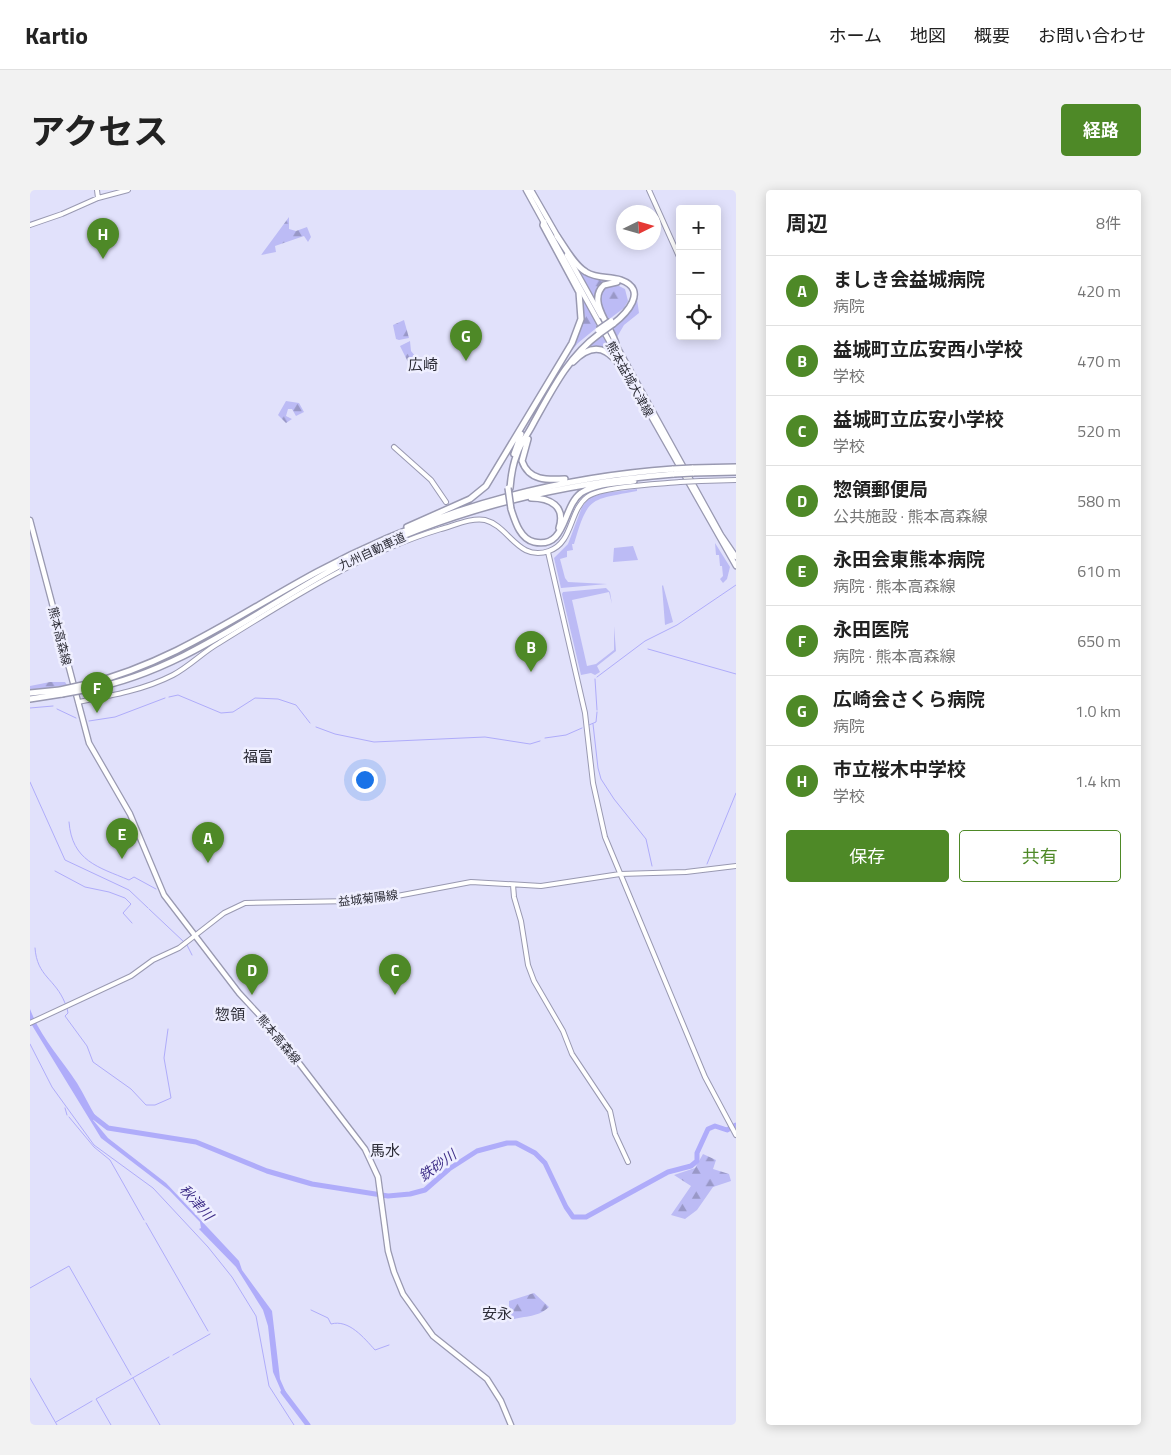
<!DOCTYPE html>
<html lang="ja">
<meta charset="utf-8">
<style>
body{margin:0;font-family:"Titillium Web","Noto Sans JP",sans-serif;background:#f2f2f2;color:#222}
.controls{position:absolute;right:15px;top:15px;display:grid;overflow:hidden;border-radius:5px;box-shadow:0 2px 12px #0003}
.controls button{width:45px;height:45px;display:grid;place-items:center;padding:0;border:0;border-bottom:1px solid #e0e0e0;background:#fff;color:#222;font:25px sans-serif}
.compass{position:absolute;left:586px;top:15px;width:45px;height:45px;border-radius:50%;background:#fff;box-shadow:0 2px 12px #0003;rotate:85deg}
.you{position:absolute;left:334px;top:589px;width:18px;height:18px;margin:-12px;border:4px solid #fff;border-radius:50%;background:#1a73e8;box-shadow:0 0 0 8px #1a73e833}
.badge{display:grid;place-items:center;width:32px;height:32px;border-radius:50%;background:#4e8927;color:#fff;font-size:16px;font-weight:700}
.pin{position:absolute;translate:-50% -41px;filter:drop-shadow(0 1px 2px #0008)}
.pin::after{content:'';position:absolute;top:26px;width:18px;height:15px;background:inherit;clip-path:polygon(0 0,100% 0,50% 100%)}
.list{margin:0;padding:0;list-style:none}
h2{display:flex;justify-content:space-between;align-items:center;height:65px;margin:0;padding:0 20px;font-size:21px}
h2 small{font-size:16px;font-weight:400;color:#767676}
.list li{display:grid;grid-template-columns:32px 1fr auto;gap:15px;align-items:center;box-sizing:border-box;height:70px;padding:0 20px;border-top:1px solid #e0e0e0}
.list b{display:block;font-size:19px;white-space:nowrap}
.list p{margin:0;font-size:16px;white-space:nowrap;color:#767676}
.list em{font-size:16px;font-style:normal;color:#767676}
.actions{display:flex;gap:10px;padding:15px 20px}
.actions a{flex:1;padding:11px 0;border:1px solid #4e8927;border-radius:5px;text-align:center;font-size:18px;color:#4e8927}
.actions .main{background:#4e8927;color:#fff}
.icon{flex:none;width:28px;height:28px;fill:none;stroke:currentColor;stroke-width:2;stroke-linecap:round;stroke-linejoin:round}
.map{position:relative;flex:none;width:706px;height:1235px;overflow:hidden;border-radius:5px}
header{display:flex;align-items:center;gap:30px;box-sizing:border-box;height:70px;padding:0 25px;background:#fff;border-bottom:1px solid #e0e0e0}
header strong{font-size:24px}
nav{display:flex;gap:28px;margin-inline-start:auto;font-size:18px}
.intro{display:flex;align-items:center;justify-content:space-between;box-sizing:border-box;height:120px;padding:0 30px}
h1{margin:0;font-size:35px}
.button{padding:12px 22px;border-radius:5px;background:#4e8927;color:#fff;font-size:18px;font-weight:700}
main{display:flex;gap:30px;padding:0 30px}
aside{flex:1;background:#fff;border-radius:5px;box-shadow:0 2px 12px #0003}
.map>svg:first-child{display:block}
</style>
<header>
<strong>Kartio</strong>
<nav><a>ホーム</a><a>地図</a><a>概要</a><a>お問い合わせ</a></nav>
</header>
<div class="intro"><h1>アクセス</h1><a class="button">経路</a></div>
<main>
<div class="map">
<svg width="706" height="1235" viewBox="0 0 706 1235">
<defs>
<pattern id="forest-firs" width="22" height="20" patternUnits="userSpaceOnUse" patternTransform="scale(1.25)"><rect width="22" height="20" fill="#bcbbf5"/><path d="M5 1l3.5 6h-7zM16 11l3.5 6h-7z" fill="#9998c7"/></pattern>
</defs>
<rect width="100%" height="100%" fill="#e1e1fb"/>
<path fill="#bcbbf5" d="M607,299v2c-47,9 -49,5 -63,53h-2l1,6 -6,1v6l-7,2 5,19 3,4 39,2 -46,4 -7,-30 14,-14 14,-37 7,-9 15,-5z
M685,353l15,24 -3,12 -4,4 -3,-4 3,-3 -1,-10h-2l-1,-11h-3z
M603,356l5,14 -25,2 1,-14z
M633,395l10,37 -8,3 -3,-39z
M576,398l4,4 2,12 -3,-12 -37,8 15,66 9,-2 18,-14v-24l2,25 -19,15 3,6 -5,3 -4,-2 -10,2 -19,-81 1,-2z"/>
<path fill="url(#forest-firs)" d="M259,27v12l7,2 11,-4 4,10 -3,5 -4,-6 -29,10 1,6 -15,3z
M550,78l30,12 -12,8 -3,13 -17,-31z
M585,94l10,5 3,12 -4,7 -16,12c-9,-17 -15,-29 7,-36z
M606,102l3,21 -15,12 -7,12 -6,-11c15,-9 25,-16 25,-34z
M552,103l18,32 -22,18 -14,17 19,-42z
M374,130l5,18 -10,2 -3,-1 -3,-14z
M573,141l16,30 -21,-14 -16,4z
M380,151l1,10 5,6 -8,5 -8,-16z
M256,211l13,2 5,9 -8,4 -4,-7h-4l-2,7 6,3 -6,4 -8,-8z
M20,492h15l2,3 -37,5v-4z
M673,964l13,6 -3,9 16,5 2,7 -18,6 -16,23 -12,9 -14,-4 20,-29 -17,-11 21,-7z
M504,1103l15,14c-13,12 -26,8 -41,14l-4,-13 5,-2v-5z"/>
<path fill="#afacfa" d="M0,819c11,29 30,48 47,74 7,11 12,23 19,34l-3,3 15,18 58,45 73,78 3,9 30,41 8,68 8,18 -5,-2 -10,-23 -5,-46 -5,-16 -27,-43 -37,-38 2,-1 -1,-6 -31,-32 -68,-52 -71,-116z"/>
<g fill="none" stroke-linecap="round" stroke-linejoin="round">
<path stroke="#afacfa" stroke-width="1" d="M618,459l88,25
M567,487l48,-36 32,-16 59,-40
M565,489l2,31
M139,507l9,-2 43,18 12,-1 22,-14 23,1 18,6 14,18
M0,518l23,-2
M27,519l19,9
M59,531l26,-4 50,-19
M563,534l5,44 3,11 13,20 32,40 6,27
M559,535l7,-3 1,-10
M286,537l19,7 39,8 111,-5 45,7 10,-3
M515,548l21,-3 16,-7
M0,592l35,78 64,30 19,18
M39,632c3,39 29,45 60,58l5,-3 22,12
M677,674l29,-71
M25,681l30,16 24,5 16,6 6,6 -8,9 9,10
M119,719l35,33
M157,755l5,10
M5,758c2,29 20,30 30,55
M37,818l1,5 -3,3 22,30 6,16 38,27 15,16h9l16,-7 -7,-40 4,-29
M0,854l22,43 42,58 59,43 55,59 24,30 24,39 13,70 25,39
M35,918l2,7
M39,927l25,30 16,13 34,60
M116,1033l62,108
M0,1098l39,-22 62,109
M281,1120l17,8 3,6c18,-5 33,14 44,26l14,-5
M143,1165l37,-21
M0,1188l27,47
M103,1188l27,47
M26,1232l36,-21
M81,1235l-15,-26 73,-42"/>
<path stroke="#afacfa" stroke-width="5" d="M60,924l18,14 88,14 71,29 45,13 76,12 22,-2 15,-4 24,-21 28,-18 30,-8h9l19,10 10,10 21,44 7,10h13l82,-45 23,-6 6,-5v-8l11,-24 7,-3 12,4 9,-5
M253,1202l25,33"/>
<defs>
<path id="secondary" d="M67,0l1,8
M619,0l31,69
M0,35l32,-11 36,-16 30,-8
M364,257l37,33 15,22
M671,291l35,-1
M518,362l37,161 8,70 12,54 100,240 31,58
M48,512c32,-6 66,-12 95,-27 17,-9 30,-23 46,-32 71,-44 142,-90 222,-114 12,-3 31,-12 44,-9 24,6 33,42 64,31 24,-8 20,-40 38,-54 14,-11 73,-13 93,-15
M483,695l1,12 7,24 7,44 6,16 29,50 9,23 38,57 5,23 13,28
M0,833l101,-47 22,-16 26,-12 45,-35 21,-10 109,-2 22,-1 95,-18 70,4 79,-12 66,-2 50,-6"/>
<path id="primary" d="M496,0l98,178
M501,0l27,47
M537,65l34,61
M585,153l106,192 15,22
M605,198l101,178
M0,330l59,223 41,71 34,81 75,98 37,40 89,116 13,28 10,74 6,21 9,22 30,42 54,43 14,22 10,24"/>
<path id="highway" d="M527,46c8,11 17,29 29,36 11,7 23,4 35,8 28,10 5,34 -8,44
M586,154c-4,-17 -30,-43 -12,-59l13,-3
M543,172c31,-32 46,3 63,28
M498,249l-6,22c7,20 25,19 43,18
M484,264l7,-20
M662,278l44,-1
M663,283l43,-1
M480,298c1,-12 2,-22 7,-34 3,-10 11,-20 16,-30 19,-34 35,-67 66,-90
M501,308c19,0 35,8 28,30
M481,319c4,12 9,30 23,33 33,7 28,-35 47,-49 15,-10 36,-10 53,-12
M377,337l63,-28 16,-13 86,-143 9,-24 -2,-27 -36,-67 1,-3
M57,494c85,-21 154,-71 230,-112 112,-60 230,-94 356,-103
M59,499c96,-18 176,-85 261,-129 101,-51 212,-77 324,-86
M0,503l30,-3
M0,509l32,-5"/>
</defs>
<use href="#secondary" stroke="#9999b1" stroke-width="6"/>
<use href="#primary" stroke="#9999b1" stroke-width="7"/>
<use href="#highway" stroke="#9999b1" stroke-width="8"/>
<use href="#secondary" stroke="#fff" stroke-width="4"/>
<use href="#primary" stroke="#fff" stroke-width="4.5"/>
<use href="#highway" stroke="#fff" stroke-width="5"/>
<defs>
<path id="secondary-bridge" d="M650,292l21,-1"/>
<path id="highway-bridge" d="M568,140l13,-9
M569,144l14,-10
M643,279l19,-1
M644,284l19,-1
M478,298l3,21
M30,500l27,-6
M32,504l27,-5"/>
</defs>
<use href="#secondary-bridge" stroke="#9999b1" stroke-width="6" stroke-linecap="butt"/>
<use href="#highway-bridge" stroke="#9999b1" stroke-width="8" stroke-linecap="butt"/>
<use href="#secondary-bridge" stroke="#fff" stroke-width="4"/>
<use href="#highway-bridge" stroke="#fff" stroke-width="5"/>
</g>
<g text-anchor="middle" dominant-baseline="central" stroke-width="5" stroke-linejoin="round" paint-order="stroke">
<g font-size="12" fill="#2c2c36" stroke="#efefff">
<text transform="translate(600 189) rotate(61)">熊本益城大津線</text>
<text transform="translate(342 361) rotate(-25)">九州自動車道</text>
<text transform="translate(30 446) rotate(76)">熊本高森線</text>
<text transform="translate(338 708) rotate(-7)">益城菊陽線</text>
<text transform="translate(249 849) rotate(50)">熊本高森線</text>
</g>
<g font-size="14" font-style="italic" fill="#3f2f88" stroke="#efefff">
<text transform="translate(407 975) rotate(-36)">鉄砂川</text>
<text transform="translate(167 1012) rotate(48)">秋津川</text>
</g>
<g font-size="15" fill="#2c2c36" stroke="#efefff">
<text x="393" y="174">広崎</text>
<text x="228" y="566">福富</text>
<text x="200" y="824">惣領</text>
<text x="355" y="960">馬水</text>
<text x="467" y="1123">安永</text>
</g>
</g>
</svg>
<div class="controls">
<button>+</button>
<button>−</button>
<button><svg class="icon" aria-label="locate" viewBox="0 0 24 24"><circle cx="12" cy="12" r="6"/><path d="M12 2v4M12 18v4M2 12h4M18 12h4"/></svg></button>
</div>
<svg class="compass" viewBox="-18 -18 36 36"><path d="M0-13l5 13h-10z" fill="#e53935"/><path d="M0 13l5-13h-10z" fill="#767676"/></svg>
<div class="you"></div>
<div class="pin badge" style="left:178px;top:673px">A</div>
<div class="pin badge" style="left:501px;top:482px">B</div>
<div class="pin badge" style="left:365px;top:805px">C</div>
<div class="pin badge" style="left:222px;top:805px">D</div>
<div class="pin badge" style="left:92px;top:669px">E</div>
<div class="pin badge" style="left:67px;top:523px">F</div>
<div class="pin badge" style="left:436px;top:171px">G</div>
<div class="pin badge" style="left:73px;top:69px">H</div>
</div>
<aside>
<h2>周辺<small>8件</small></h2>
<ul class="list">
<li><span class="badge">A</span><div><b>ましき会益城病院</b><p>病院</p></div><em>420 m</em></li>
<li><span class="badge">B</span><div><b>益城町立広安西小学校</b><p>学校</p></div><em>470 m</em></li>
<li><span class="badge">C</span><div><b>益城町立広安小学校</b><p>学校</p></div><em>520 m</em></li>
<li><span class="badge">D</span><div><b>惣領郵便局</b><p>公共施設 · 熊本高森線</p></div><em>580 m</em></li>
<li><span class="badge">E</span><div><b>永田会東熊本病院</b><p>病院 · 熊本高森線</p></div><em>610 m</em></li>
<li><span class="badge">F</span><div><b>永田医院</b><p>病院 · 熊本高森線</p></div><em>650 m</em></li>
<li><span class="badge">G</span><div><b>広崎会さくら病院</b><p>病院</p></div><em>1.0 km</em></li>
<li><span class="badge">H</span><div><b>市立桜木中学校</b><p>学校</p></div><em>1.4 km</em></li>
</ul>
<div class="actions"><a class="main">保存</a><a>共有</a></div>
</aside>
</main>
